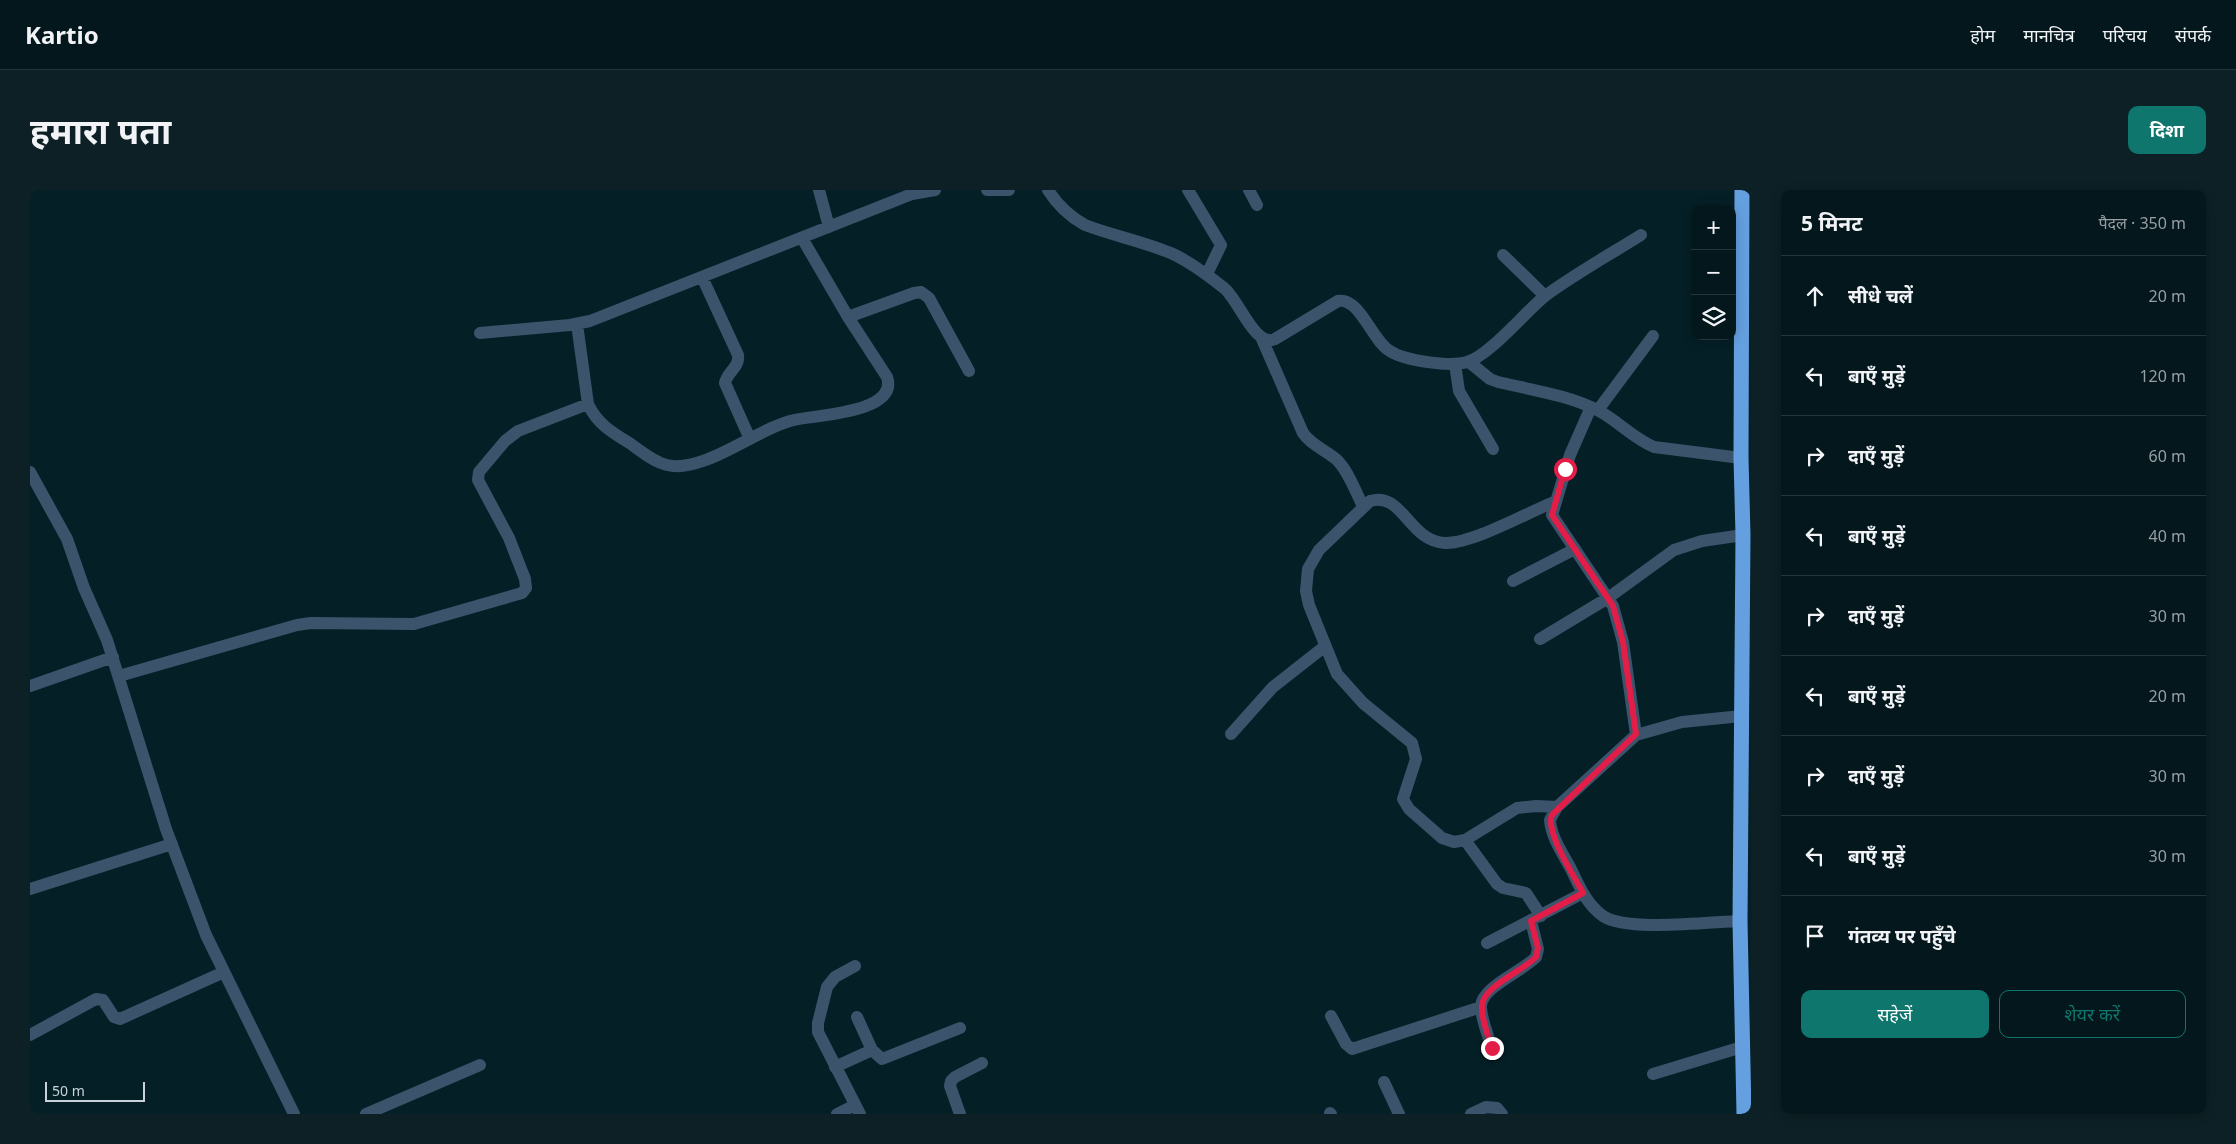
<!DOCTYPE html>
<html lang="hi">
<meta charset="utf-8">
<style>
body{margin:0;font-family:"Noto Sans","Noto Sans Devanagari",sans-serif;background:#0d2025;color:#f1f3f6}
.controls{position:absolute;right:15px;top:15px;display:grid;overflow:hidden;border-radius:10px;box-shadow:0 2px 12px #0003}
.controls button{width:45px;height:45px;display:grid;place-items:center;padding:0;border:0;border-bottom:1px solid #25363b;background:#04171c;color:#f1f3f6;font:25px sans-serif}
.scale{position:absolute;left:15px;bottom:12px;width:100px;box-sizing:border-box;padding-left:5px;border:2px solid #c6d4d9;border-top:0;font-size:14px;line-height:18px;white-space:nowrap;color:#c6d4d9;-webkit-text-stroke:4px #051f26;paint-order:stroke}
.stop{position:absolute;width:15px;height:15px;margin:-11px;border:4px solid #e11d48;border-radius:50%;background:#fff}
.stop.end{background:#e11d48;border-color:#fff;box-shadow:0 1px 5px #0008}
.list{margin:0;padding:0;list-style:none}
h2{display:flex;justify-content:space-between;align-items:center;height:65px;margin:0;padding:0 20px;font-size:21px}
h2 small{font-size:16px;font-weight:400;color:#979fa3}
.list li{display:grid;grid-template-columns:32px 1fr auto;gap:15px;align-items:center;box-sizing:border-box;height:80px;padding:0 20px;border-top:1px solid #25363b}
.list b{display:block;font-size:19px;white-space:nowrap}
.list em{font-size:16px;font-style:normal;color:#979fa3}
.actions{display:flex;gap:10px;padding:15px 20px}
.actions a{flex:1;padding:11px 0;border:1px solid #0f766e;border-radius:10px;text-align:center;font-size:18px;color:#0f766e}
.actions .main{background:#0f766e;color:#fff}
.icon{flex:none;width:28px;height:28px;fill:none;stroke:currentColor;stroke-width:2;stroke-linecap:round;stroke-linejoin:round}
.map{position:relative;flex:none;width:1721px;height:924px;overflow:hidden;border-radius:10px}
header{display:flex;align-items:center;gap:30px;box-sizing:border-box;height:70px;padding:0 25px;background:#04171c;border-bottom:1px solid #25363b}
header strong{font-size:24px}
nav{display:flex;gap:28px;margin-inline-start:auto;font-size:18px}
.intro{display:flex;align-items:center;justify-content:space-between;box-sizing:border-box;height:120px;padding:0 30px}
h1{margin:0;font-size:35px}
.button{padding:12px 22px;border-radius:10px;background:#0f766e;color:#fff;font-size:18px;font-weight:700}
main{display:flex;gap:30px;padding:0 30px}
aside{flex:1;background:#04171c;border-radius:10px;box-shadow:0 2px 12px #0003}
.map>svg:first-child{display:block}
</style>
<header>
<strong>Kartio</strong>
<nav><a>होम</a><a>मानचित्र</a><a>परिचय</a><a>संपर्क</a></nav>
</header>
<div class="intro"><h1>हमारा पता</h1><a class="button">दिशा</a></div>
<main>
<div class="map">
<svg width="1721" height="924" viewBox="0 0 1721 924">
<rect width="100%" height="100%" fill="#051f26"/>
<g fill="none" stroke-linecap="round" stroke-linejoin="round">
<path stroke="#3c536c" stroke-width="12" d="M789,0l10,37
M957,0h22
M1018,0c10,16 21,26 37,35 29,11 60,17 88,29 19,9 36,22 51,34 15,12 31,60 51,51l63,-38c22,-4 34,40 52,50 15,10 60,16 77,11 22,-6 58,-50 78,-66 30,-22 64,-41 96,-61
M1158,0l33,55 -14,29
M1219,0l8,15
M1473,65l42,41
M672,87l36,78c2,12 -11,17 -13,28l25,56
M818,127l66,-24 7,-1 8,6 40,73
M547,134l11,80c9,20 25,29 43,40 11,8 23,18 36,21 37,9 90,-37 127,-45 21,-5 105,-7 93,-43l-39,-60 -46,-79
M450,143l90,-8 20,-4 322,-127 23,-4
M1232,149l41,94c9,13 23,17 34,27 12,12 18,31 26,46
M1439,172l21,17 8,3c33,8 71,13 101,29 19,10 34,27 55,36l87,11
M1425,174l4,27 34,58
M1561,217l-21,48 -18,60 61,91 10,36 13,93
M1568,220l55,-74
M0,282l37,67 17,49 23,52 59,189 40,106 88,179
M1526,311c-27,11 -84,43 -111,42 -37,-2 -42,-52 -75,-42l-51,49 -11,19 -2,22 3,14 28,69 26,29 49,40 4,16 -13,40 6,10 33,29 12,4 11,-2 52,-32 19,-2 21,1
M1483,391l62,-32
M1510,449l68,-41 66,-48 28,-9 41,-6
M89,486l178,-51 14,-2 103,1 108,-31 4,-5 -1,-9 -16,-41 -31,-58 1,-8 26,-31 13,-10 70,-27
M0,496l83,-29
M1201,544l42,-47 51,-40
M1435,650l32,44 6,4 23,5 15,23
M0,699l142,-45
M1710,731c-30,1 -114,11 -137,-5 -16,-11 -24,-30 -32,-47 -8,-15 -20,-32 -21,-49l7,-13 79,-72 46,-13 60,-6
M1457,753l96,-50
M825,776l-20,11 -8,10 -9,36v9l42,82
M1301,826l15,28 6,5 129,-42
M827,827l15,33 10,9 78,-31
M0,845l66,-36 7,1 11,17 6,2 104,-47
M1462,858c-4,-13 -11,-29 -11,-42 1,-19 42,-35 55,-49l2,-8 -7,-28
M805,877l37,-17
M1623,884l89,-27
M1354,892l15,32
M1300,923l1,1
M336,924l114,-49
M807,924l18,-9
M930,924l-10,-28 1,-5 4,-4 27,-14
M1441,924l15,-7 11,1 5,6"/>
<path stroke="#64a0df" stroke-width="15" d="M1712,0l-1,268 2,77 -3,386 4,193"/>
</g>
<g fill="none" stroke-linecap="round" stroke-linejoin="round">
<path stroke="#e11d48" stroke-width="6" d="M1462,858c-4,-13 -11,-29 -10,-42 0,-19 41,-35 54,-49l2,-9 -7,-27 52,-28c-9,-17 -38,-61 -31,-78l84,-81 -13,-92 -10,-36 -61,-91 13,-46"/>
</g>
</svg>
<div class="controls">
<button>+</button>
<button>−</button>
<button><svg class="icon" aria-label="layers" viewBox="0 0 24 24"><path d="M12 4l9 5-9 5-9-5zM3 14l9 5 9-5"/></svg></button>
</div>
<div class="scale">50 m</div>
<div class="stop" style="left:1535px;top:279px"></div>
<div class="stop end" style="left:1462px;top:858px"></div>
</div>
<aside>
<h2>5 मिनट<small>पैदल · 350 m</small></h2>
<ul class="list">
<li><svg class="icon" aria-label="ahead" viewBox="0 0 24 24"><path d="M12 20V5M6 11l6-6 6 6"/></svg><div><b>सीधे चलें</b></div><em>20 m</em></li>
<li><svg class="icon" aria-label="left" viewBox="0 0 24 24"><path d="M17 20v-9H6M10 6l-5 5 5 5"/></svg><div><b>बाएँ मुड़ें</b></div><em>120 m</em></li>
<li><svg class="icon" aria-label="right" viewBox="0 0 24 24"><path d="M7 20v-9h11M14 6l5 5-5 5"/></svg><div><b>दाएँ मुड़ें</b></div><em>60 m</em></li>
<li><svg class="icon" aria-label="left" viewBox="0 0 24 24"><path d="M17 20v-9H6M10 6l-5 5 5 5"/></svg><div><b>बाएँ मुड़ें</b></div><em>40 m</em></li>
<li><svg class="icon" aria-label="right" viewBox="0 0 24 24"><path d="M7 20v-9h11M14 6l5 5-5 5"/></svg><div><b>दाएँ मुड़ें</b></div><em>30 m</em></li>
<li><svg class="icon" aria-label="left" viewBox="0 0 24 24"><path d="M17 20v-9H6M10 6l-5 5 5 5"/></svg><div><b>बाएँ मुड़ें</b></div><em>20 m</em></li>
<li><svg class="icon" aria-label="right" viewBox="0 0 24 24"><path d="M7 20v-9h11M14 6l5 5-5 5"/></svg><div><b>दाएँ मुड़ें</b></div><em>30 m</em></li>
<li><svg class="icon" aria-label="left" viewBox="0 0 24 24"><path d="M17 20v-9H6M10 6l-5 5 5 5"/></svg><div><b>बाएँ मुड़ें</b></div><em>30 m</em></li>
<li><svg class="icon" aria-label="arrive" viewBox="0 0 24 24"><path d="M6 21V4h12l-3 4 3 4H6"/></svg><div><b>गंतव्य पर पहुँचे</b></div></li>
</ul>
<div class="actions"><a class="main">सहेजें</a><a>शेयर करें</a></div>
</aside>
</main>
